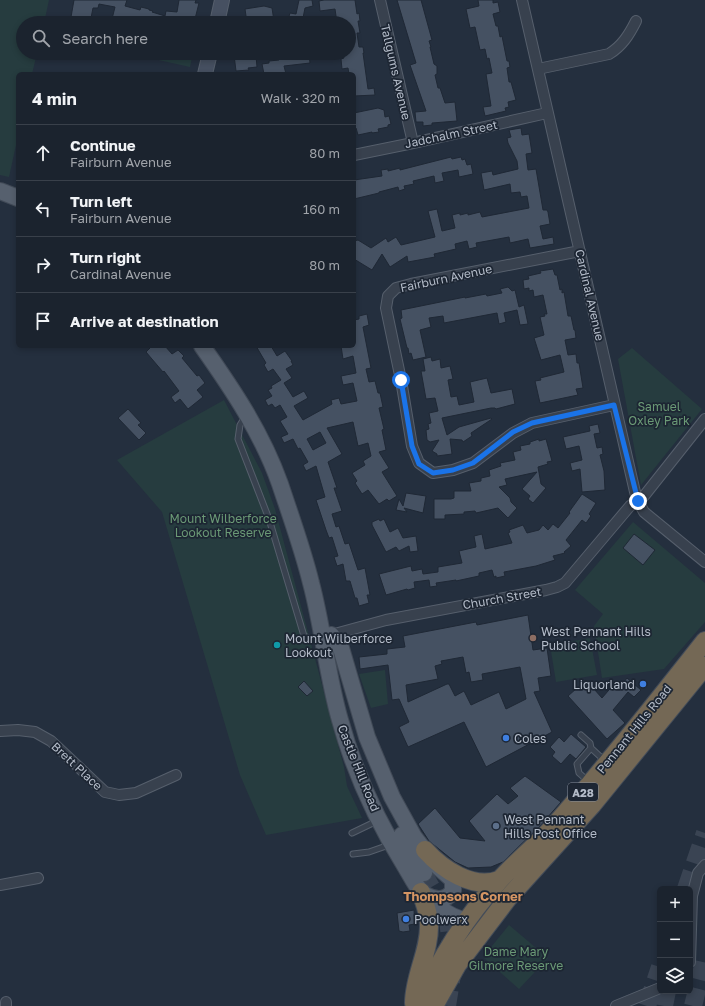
<!DOCTYPE html>
<meta charset="utf-8">
<style>
body{margin:0;font-family:"Golos Text",sans-serif;background:#282f3a;color:#f1f3f6}
.controls{position:absolute;right:12px;bottom:12px;display:grid;overflow:hidden;border-radius:6px;box-shadow:0 2px 6px #0003}
.controls button{width:36px;height:36px;display:grid;place-items:center;padding:0;border:0;border-bottom:1px solid #39404a;background:#1b232e;color:#f1f3f6;font:20px sans-serif}
.stop{position:absolute;width:12px;height:12px;margin:-9px;border:3px solid #1a73e8;border-radius:50%;background:#fff}
.stop.end{background:#1a73e8;border-color:#fff;box-shadow:0 1px 4px #0008}
.list{margin:0;padding:0;list-style:none}
h2{display:flex;justify-content:space-between;align-items:center;height:52px;margin:0;padding:0 16px;font-size:17px}
h2 small{font-size:13px;font-weight:400;color:#a0a4aa}
.list li{display:grid;grid-template-columns:26px 1fr auto;gap:12px;align-items:center;box-sizing:border-box;height:56px;padding:0 16px;border-top:1px solid #39404a}
.list b{display:block;font-size:15px;white-space:nowrap}
.list p{margin:0;font-size:13px;white-space:nowrap;color:#a0a4aa}
.list em{font-size:13px;font-style:normal;color:#a0a4aa}
.icon{flex:none;width:22px;height:22px;fill:none;stroke:currentColor;stroke-width:2;stroke-linecap:round;stroke-linejoin:round}
.map{position:relative;flex:none;width:705px;height:1006px;overflow:hidden}
.search{position:absolute;background:#1b232e;box-shadow:0 2px 6px #0003;left:16px;top:16px;width:340px;height:44px;display:flex;align-items:center;gap:10px;box-sizing:border-box;padding:0 14px;border-radius:22px;color:#a0a4aa;font-size:15px}
.panel{position:absolute;background:#1b232e;box-shadow:0 2px 6px #0003;left:16px;top:72px;width:340px;height:276px;border-radius:6px}
.map>svg:first-child{display:block}
</style>
<div class="map">
<svg width="705" height="1006" viewBox="0 0 705 1006">
<rect width="100%" height="100%" fill="#242f3e"/>
<path fill="#263c3f" d="M0,0h49l-5,23h-21v30h14l-5,21h-14v62l-9,41 -9,-2z
M127,53h66l-3,14z
M632,348l70,61 -61,76 -23,-126z
M224,400l38,73 13,36 69,258 3,19 15,32 -96,17 -26,-60 -78,-263 -45,-52z
M633,522l72,61v39l-41,47 -62,9 -8,-52 9,-12 -28,-24z
M590,638l7,37 -41,7 -6,-37z
M385,670l3,34 -17,4 -12,-34z
M509,925l39,33 -29,31 -36,-32z"/>
<path fill="#455162" stroke="#1f2835" fill-rule="evenodd" d="M74,0h53l-2,6 15,4 1,-3 8,2v1l4,1 -1,1 13,4 1,-5 11,1 2,-12h17l-1,3h4l-5,20h-36l-8,-2v2h-22l-16,-4 3,-12 -16,-3 -1,4h-5l-3,15h-13l1,-5 -7,-1z
M299,0h13l1,6 -8,2 -3,15h-15l3,-10 6,1z
M324,0h31l2,14 2,-1 1,8h-2l2,12h-3l2,14h4l1,6h-1l5,36 6,-1 1,7 -21,1v-22h-5l-1,-6 -6,1 -1,-10 3,-1 -1,-5h6v-30h-12l-2,-14 -15,2 -1,-10z
M397,0h24l11,40 -3,1 2,6h-1l4,17 3,2v8l-2,1 3,13h2l5,15 10,-1 2,19 -25,2v2l-9,1v-4h-7l-1,-10 11,-1 -16,-46 6,-2z
M478,0h15v3l5,-1 2,10 -7,2 3,12h2l2,11 2,-1 5,25h2l1,6 -3,1 2,14h2l5,18 -8,2 1,5 -4,1 1,3 -21,5 -2,-9 8,-1 -5,-32 6,-1 -3,-15 -2,1 -2,-10 -5,1 -5,-23 -5,1 -4,-19 13,-3z
M264,6l8,2 2,13 -27,2 -2,-14z
M281,53h28l1,10 -26,3 2,8h-22l-2,-10 7,-1v-2l10,-1z
M247,54v3l9,-1 1,11 -9,1 1,2 -13,1 -2,-16z
M378,108l6,2 1,7 4,-1 2,8 -3,1v2l-10,2 1,3 -7,1v-1l-14,3 -2,-7 -2,1v-16z
M521,128l1,7 7,-1 3,19 -6,1 2,16 8,-1 7,41h4l1,2 2,12 -10,2 3,13 10,-2 1,7 -24,4 -2,-9 -18,4 -1,-6 -33,6 1,4 -8,2 -2,-8 -12,3 1,5 -22,5 1,3 -27,5 -1,-6 -17,11 -8,-13 -10,16 -18,-11v-18l4,-1 13,8 15,-10 2,4 8,-5 5,8 34,-8 -7,-26 9,-2 5,22 13,-3 -3,-13 8,-2v2l8,-2v2l12,-3 2,5 47,-9 -2,-12 -6,1 -1,-5 -9,1 -1,-9 -26,6 -3,-17 11,-2 1,4 25,-6 -1,-8 -9,-18 -1,-5 4,-1 -2,-7z
M451,157l1,2 9,-2 1,3 3,-1 2,6 4,-1 2,10 -14,3 -1,-7 -16,3 2,8 -9,2 -1,-7 -21,5 1,3 -10,2 1,3 -6,2 -1,-4 -19,5v1l-25,6v-19l28,-4 -1,-6 7,-1v2l12,-3v2z
M553,269l2,6h2l3,15 2,-1v4l2,-1 4,24h3l3,14h1l1,8 -11,2 3,15 8,-1 1,9h2l4,25 -7,1 2,6 -38,8 -5,-22 6,-1 -1,-2 24,-6 -4,-17 -19,5 -7,-22 10,-3 -4,-18 5,-1 -1,-2h3l-4,-19 -9,2 -1,-7 -4,1v-3l-5,1 -1,-9 6,-1 -1,-3 13,-3 -1,-2z
M508,287l4,4 3,-1 4,17 5,-2 4,19 -8,1 -3,-15 -13,3 2,9 -7,2 -2,-11 -53,10 -1,-7 -14,2 2,9 -11,3 6,27 -13,3 -2,-7 -2,1 -1,-6h-1l-7,-29 2,-1 -1,-8 64,-13v1l21,-4 1,2 15,-3 -2,-4z
M367,314l2,11 -6,2 8,41 -5,1 3,13 6,-1 3,12h2l3,14 -4,1 5,21 -2,1 4,20 -7,2 10,16 -7,4 15,24 -8,5 -2,-2 -8,5 -11,-14 -6,4 -7,-11 2,-2 -5,-8 13,-8 -2,-4 8,-5 -3,-13 -10,3 -5,-24 -26,6 15,26 -14,8 9,26h-3l8,23 -10,3 4,13 3,-1 6,18 4,-1 9,27 7,-2 5,27h-3l2,8 -10,3 -2,-8h-2l-5,-17h-4l-3,-17 -6,2 -3,-9 4,-1 -6,-19 -3,1 -3,-8 -10,-30 9,-3 -9,-31 -10,5 -3,-6 5,-3 -8,-14 -2,1 -5,-10 -9,4 -3,-6 7,-3 -8,-13 7,-4 -7,-12 -5,3 -3,-4 -4,2 -3,-6 7,-4 -4,-6 4,-2 -1,-2 10,-6 -8,-11 -5,3 -4,-7 2,-2 -10,-17h15l6,10 8,-5 7,10h-1l2,4 -7,4 6,9 -8,5 9,14 11,-6 4,7 -14,8 9,14 29,-16 -1,-4 8,-2 2,6 16,-3 -4,-18 -10,2 -2,-9 15,-3 -3,-17 -10,3 -2,-13h13v-26l5,-1v-3zM320,432l6,11 -13,7 -6,-11z
M152,346h13l7,8 6,-4 6,6 -2,2 15,18 2,-1 6,8 -8,7 6,7 -15,12 -8,-10 -5,4 -4,-6 8,-6 -15,-20 -1,1 -17,-20z
M431,357l1,4 8,-2 1,9 9,-2 3,13 -5,1 3,17 6,-1 2,9 15,-3 -4,-20 17,-4 4,15 21,-4 3,15 -19,5 -1,-1h-4l-49,10 5,17 12,-8 32,-9 1,1 -21,14 1,3 -9,6 -1,-2 -12,-1 2,15 -15,2v-2l-5,-3 7,-11 -9,2 -3,-2 -1,-10 3,-1 -1,-5 3,-1 -2,-10 9,-2 -3,-13 -9,1 -5,-28h4l-2,-12z
M128,409l13,14 -3,2 8,8 -7,7 -21,-22z
M598,424l2,9 -6,1 3,14 5,-1 1,7 -3,1 4,16 1,19 -23,2 -2,-23 -8,2 -2,-8 12,-3 -3,-14 -13,3 -3,-12 27,-6 -1,-5z
M539,439v2l7,-2 6,22 -5,1 1,2 -10,3 3,17 5,4 -13,15 -5,-4 2,-3 -8,-7 15,-17 -32,7 2,6 -8,2 11,11 1,4 6,6 -9,10 -10,-10 -22,5 -1,-2 -11,1v2l-19,1v4h-11v-20h17l3,-1v-7h17l-2,-8 12,-2v-3l9,-2 -1,-6 12,-4 -1,-3 15,-3 -2,-8 8,-2 -1,-4 10,-2v-2z
M406,493l20,3 -3,17 -19,-5 3,4 -11,-2 3,-11 4,7z
M582,494l14,9 -7,11 2,2 -5,7 -4,-3 -16,20 5,6 -7,6 1,1 -12,3 2,4 -19,6 -32,6 1,4 -9,2v-2l-2,1 -2,-7 -13,3v3l-23,5v-1l-20,3 1,3 -7,1 -1,-7 -15,2 1,6 -7,2 -1,-1 -21,6 -7,-21 32,-8 1,5 10,-2 1,5 15,-2v-5l24,-4 -3,-12 17,-4 -2,-11 8,-2 3,15 27,-6 -4,-10 2,-1 -1,-2 14,-5 4,8 12,-3 4,-5 5,5 5,-6 5,4 12,-15 -1,-1z
M379,519l1,2 4,-2 6,13 8,-4 5,10 13,-2 2,15 -8,1 -1,-6 -10,5 -3,-4 -10,5 -14,-27v-3z
M634,534l21,16 -12,15 -20,-17z
M528,615l5,35 14,-2 4,28 -13,2 2,13 -6,1 18,40 -66,35 -22,-45 -56,25 -9,-20 10,-5 -10,-23 -7,1 -4,-35 -28,4 -1,-12 28,-3v-5l18,-2 -2,-11 73,-14 1,3zM463,657l3,16 3,-1 2,10 12,-2 -1,-6 38,-7 6,32 -20,10 -7,-17 -28,13 -7,-14 -9,5 -6,-12h-2l-39,18 -2,-17 32,-6 -3,-13 7,-2 -1,-3z
M627,678l14,12 -7,7 -6,-5 -15,18 12,13 -18,16 -39,-43 18,-16 16,18 13,-15 5,4z
M304,681l9,10 -6,5 -9,-9z
M571,734l15,13 -10,12 -6,-5 -9,10 -9,-8 3,-4 -5,-5 9,-10 5,5z
M525,776l36,26 -21,24 -37,36 -12,5 -23,1 -13,-6 -26,-21 -11,-17 17,-16 25,30 25,3 -16,-20 28,-27 11,10 10,-8 -8,-8z
M414,910l1,14 -6,1 1,6 -7,1 -4,-1 -2,-18z"/>
<g fill="none" stroke-linecap="round" stroke-linejoin="round">
<path stroke="#3a4453" stroke-width="16" stroke-dasharray="16 8" stroke-linecap="butt" d="M424,873l19,33 4,15 4,31
M448,1006l5,-31"/>
<path stroke="#3a4453" stroke-width="18" stroke-dasharray="18 9" stroke-linecap="butt" d="M686,889l19,-56
M647,1006l13,-39
M664,1006l3,-15
M693,1006l12,-48"/>
<defs>
<path id="lane" d="M245,417l-5,8 -2,14 31,80 35,117 7,3 9,-1
M581,735l9,8 1,5
M588,781l-9,-8 -2,-9 14,-16 14,13
M352,833l25,-12
M353,854l16,-2 20,-7"/>
<path id="street" d="M380,0l33,143
M522,0l113,492 3,9 6,11 61,50
M538,69l71,-15c13,-8 20,-19 27,-33
M354,155l59,-12 134,-30
M580,251l-169,33 -15,4 -8,8 -2,12 15,72 11,66 7,17 14,10 20,-3 20,-7 40,-30 19,-10 82,-18
M331,635l55,-15 160,-30 11,-3 8,-4 65,-77 14,-10 61,-77
M0,731l18,-1 17,2 16,9 54,51 14,3 17,-2 40,-18
M0,885l38,-7
M690,962l2,-66 6,-23 7,-8
M6,1002v4
M616,1006l44,-18"/>
<path id="secondary" d="M217,23l5,-23
M205,74l5,-21"/>
<path id="primary" d="M0,191l18,7
M202,346c31,44 60,87 78,138 11,33 23,66 31,99 12,45 16,92 29,137 14,51 37,101 65,146 5,8 10,19 17,27 11,12 27,23 43,28
M331,635l10,13 26,89 25,60 22,40 21,27 18,16v11c-7,11 -19,9 -29,3
M402,835l22,38"/>
<path id="highway" d="M425,850c17,19 48,40 74,30
M414,1003c0,-27 16,-52 15,-79 0,-11 -5,-22 -8,-32
M419,1006c20,-46 45,-87 79,-124 17,-20 38,-36 56,-56 52,-59 102,-123 151,-185
M434,1006l23,-41 51,-67 84,-93 113,-139"/>
</defs>
<use href="#lane" stroke="#565f6c" stroke-width="7"/>
<use href="#street" stroke="#565f6c" stroke-width="12"/>
<use href="#secondary" stroke="#565f6c" stroke-width="16"/>
<use href="#primary" stroke="#414a57" stroke-width="18"/>
<use href="#highway" stroke="#434c59" stroke-width="20"/>
<use href="#lane" stroke="#38414e" stroke-width="5"/>
<use href="#street" stroke="#38414e" stroke-width="10"/>
<use href="#secondary" stroke="#465061" stroke-width="14"/>
<use href="#primary" stroke="#56606e" stroke-width="16"/>
<use href="#highway" stroke="#746855" stroke-width="18"/>
</g>
<g fill="none" stroke-linecap="round" stroke-linejoin="round">
<path stroke="#1a73e8" stroke-width="5" d="M401,380l11,66 7,18 14,9 20,-3 20,-7 40,-31 19,-9 82,-18 24,96"/>
</g>
<circle fill="#8d6e63" stroke="#1d2633" stroke-width="1.5" cx="533" cy="638" r="4"/>
<circle fill="#0f9aa8" stroke="#1d2633" stroke-width="1.5" cx="277" cy="645" r="4"/>
<g fill="#3f7fe0" stroke="#1d2633" stroke-width="1.5">
<circle cx="643" cy="684" r="4"/>
<circle cx="506" cy="738" r="4"/>
<circle cx="406" cy="919" r="4"/>
</g>
<circle fill="#5c6f8a" stroke="#1d2633" stroke-width="1.5" cx="496" cy="826" r="4"/>
<g text-anchor="middle" dominant-baseline="central" stroke-width="3.5" stroke-linejoin="round" paint-order="stroke">
<rect fill="#1d2633" stroke="#878f9c" stroke-width="1" x="568" y="783" width="30" height="18" rx="3"/>
<g font-size="11" font-weight="bold" fill="#b4bcc9">
<text x="583" y="792">A28</text>
</g>
<g font-size="12" fill="#b4bcc9" stroke="#1d2633">
<text transform="translate(396 72) rotate(77)">Tallgums Avenue</text>
<text transform="translate(451 134) rotate(-12)">Jadchalm Street</text>
<text transform="translate(446 278) rotate(-12)">Fairburn Avenue</text>
<text transform="translate(590 295) rotate(77)">Cardinal Avenue</text>
<text transform="translate(502 598) rotate(-10)">Church Street</text>
<text transform="translate(634 729) rotate(-51)">Pennant Hills Road</text>
<text transform="translate(77 766) rotate(43)">Brett Place</text>
<text transform="translate(359 768) rotate(68)">Castle Hill Road</text>
</g>
<g font-size="12" fill="#6b9a76" stroke="#1d2633">
<text x="659" y="406">Samuel<tspan x="659" dy="14">Oxley Park</tspan></text>
<text x="223" y="518">Mount Wilberforce<tspan x="223" dy="14">Lookout Reserve</tspan></text>
<text x="516" y="951">Dame Mary<tspan x="516" dy="14">Gilmore Reserve</tspan></text>
</g>
<g font-size="12" fill="#b4bcc9" stroke="#1d2633" text-anchor="start">
<text x="541" y="631">West Pennant Hills<tspan x="541" dy="14">Public School</tspan></text>
<text x="285" y="638">Mount Wilberforce<tspan x="285" dy="14">Lookout</tspan></text>
<text x="635" y="684" text-anchor="end">Liquorland</text>
<text x="514" y="738">Coles</text>
<text x="504" y="819">West Pennant<tspan x="504" dy="14">Hills Post Office</tspan></text>
<text x="414" y="919">Poolwerx</text>
</g>
<g font-size="13" font-weight="bold" fill="#d59563" stroke="#1d2633">
<text x="463" y="896">Thompsons Corner</text>
</g>
</g>
</svg>
<div class="controls">
<button>+</button>
<button>−</button>
<button><svg class="icon" aria-label="layers" viewBox="0 0 24 24"><path d="M12 4l9 5-9 5-9-5zM3 14l9 5 9-5"/></svg></button>
</div>
<div class="stop" style="left:401px;top:380px"></div>
<div class="stop end" style="left:638px;top:501px"></div>
<div class="search"><svg class="icon" aria-label="search" viewBox="0 0 24 24"><circle cx="10" cy="10" r="6"/><path d="M15 15l6 6"/></svg>Search here</div>
<section class="panel">
<h2>4 min<small>Walk · 320 m</small></h2>
<ul class="list">
<li><svg class="icon" aria-label="ahead" viewBox="0 0 24 24"><path d="M12 20V5M6 11l6-6 6 6"/></svg><div><b>Continue</b><p>Fairburn Avenue</p></div><em>80 m</em></li>
<li><svg class="icon" aria-label="left" viewBox="0 0 24 24"><path d="M17 20v-9H6M10 6l-5 5 5 5"/></svg><div><b>Turn left</b><p>Fairburn Avenue</p></div><em>160 m</em></li>
<li><svg class="icon" aria-label="right" viewBox="0 0 24 24"><path d="M7 20v-9h11M14 6l5 5-5 5"/></svg><div><b>Turn right</b><p>Cardinal Avenue</p></div><em>80 m</em></li>
<li><svg class="icon" aria-label="arrive" viewBox="0 0 24 24"><path d="M6 21V4h12l-3 4 3 4H6"/></svg><div><b>Arrive at destination</b></div></li>
</ul>
</section>
</div>
